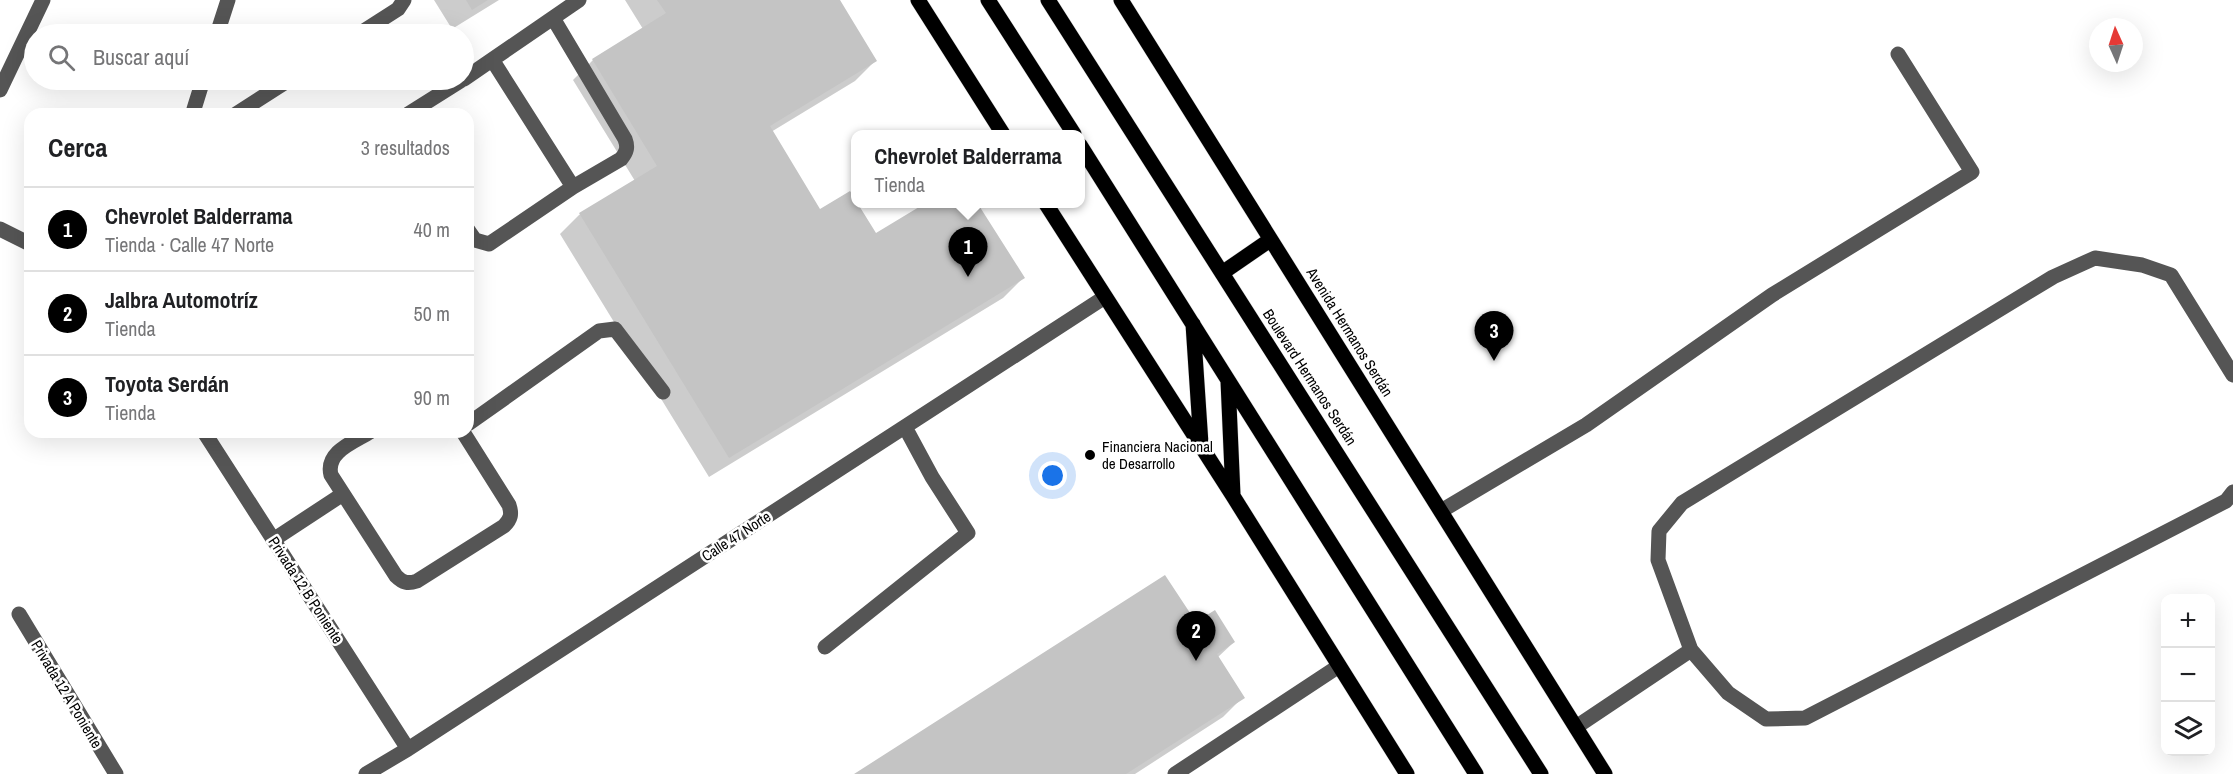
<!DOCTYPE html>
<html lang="es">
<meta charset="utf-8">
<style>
body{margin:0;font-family:"Archivo Narrow",sans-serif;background:#f6f6f6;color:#202124}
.controls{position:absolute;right:18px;bottom:18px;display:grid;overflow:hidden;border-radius:12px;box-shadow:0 6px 24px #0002}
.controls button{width:54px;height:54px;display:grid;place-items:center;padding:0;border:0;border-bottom:2px solid #e0e0e0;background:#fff;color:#202124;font:30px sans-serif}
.compass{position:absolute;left:2089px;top:18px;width:54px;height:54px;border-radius:50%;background:#fff;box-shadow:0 6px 24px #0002;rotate:357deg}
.you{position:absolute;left:1053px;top:476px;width:21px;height:21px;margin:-15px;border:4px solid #fff;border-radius:50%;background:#1a73e8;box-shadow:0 0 0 9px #1a73e833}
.badge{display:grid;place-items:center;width:39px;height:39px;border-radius:50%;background:#000;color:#fff;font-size:20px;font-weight:700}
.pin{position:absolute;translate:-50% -50px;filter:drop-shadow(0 2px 3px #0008)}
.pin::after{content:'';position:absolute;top:32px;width:21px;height:18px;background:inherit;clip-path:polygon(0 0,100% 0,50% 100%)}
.popup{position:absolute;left:851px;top:130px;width:234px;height:78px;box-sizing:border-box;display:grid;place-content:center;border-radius:12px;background:#fff;filter:drop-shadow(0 2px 4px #0005);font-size:20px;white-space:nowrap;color:#757577}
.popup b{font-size:22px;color:#202124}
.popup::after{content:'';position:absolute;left:50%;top:100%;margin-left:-12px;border:12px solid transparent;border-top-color:#fff}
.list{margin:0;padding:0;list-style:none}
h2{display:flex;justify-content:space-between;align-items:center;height:78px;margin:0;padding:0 24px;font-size:26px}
h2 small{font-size:20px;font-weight:400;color:#757577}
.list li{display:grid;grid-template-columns:39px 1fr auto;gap:18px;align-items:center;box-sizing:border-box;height:84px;padding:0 24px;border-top:2px solid #e0e0e0}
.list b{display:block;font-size:22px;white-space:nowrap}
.list p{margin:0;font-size:20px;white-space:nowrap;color:#757577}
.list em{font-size:20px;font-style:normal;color:#757577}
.icon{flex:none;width:33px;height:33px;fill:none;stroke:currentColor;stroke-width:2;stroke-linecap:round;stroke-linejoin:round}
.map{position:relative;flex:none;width:2233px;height:774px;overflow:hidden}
.search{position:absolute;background:#fff;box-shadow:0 6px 24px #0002;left:24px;top:24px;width:450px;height:66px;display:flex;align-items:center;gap:15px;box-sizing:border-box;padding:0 21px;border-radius:33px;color:#757577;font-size:22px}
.panel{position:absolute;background:#fff;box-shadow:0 6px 24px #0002;left:24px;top:108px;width:450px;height:330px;border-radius:18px}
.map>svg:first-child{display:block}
</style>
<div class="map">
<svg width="2233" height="774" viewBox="0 0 2233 774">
<rect width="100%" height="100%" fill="#fff"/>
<path fill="#0003" d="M434,0h65l-47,29z
M625,0h213l37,61 -20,20 -84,51 49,79 37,-7 19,31 51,-31h50l46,74 -20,20 -294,179 -149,-243 19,-19 56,-34 -62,-101 20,-20 50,-31z
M1196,624l38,18 -17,16 26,39 -20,20 -88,57h-278z"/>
<path fill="#c4c4c4" d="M466,0h22l-16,10z
M657,0h183l37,61 -107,65 50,83 30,-18 6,8v5h2l18,29 48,-29h54l47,74 -296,180 -150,-245 78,-47 -65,-107 74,-46z
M1165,575l31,47 19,-12 20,32 -18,12 28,44 -119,76h-272z"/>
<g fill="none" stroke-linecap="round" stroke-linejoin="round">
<defs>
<path id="major" d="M918,0l85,134
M988,0l86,134
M1048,0l493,774
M1121,0l484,774
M1080,145l396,629
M1046,204l187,292 174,278
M1222,273l48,-33
M1193,324l8,120
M1228,381l5,114"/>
</defs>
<use href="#major" stroke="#dbdbdb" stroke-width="16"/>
<path stroke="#555" stroke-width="15" d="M217,34l11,-34
M359,34l39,-25 6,-9
M493,61l80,126 48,-28c6,-7 7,-12 4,-20l-72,-121
M464,79l115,-79
M0,90l43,-90
M195,114l-1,-5 9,-29
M236,114l53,-34
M408,114l54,-34
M0,229l30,15
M468,230l7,10 14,4 84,-57
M2233,375l-62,-100 -29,-10 -47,-7 -42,19 -371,226 -23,28 -1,29 33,90 37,43 38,26 39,-1 421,-217 7,-9
M468,424l131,-93 16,-2 48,63
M204,432l204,317
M370,432c-16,10 -45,20 -39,43l65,101c7,7 12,8 21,5l87,-55c7,-7 8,-12 5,-21l-46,-73
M1441,511l145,-86 186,-130 200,-123 -74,-118
M273,540l70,-46
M19,614l97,160
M825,647l143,-114 -36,-56 -27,-50
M1576,727l115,-77
M366,774l42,-25 697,-452
M1175,774l164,-108"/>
<use href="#major" stroke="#000" stroke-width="15"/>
</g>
<circle fill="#000" stroke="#fff" stroke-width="2" cx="1090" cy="455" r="6"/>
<g text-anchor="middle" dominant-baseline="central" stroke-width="5" stroke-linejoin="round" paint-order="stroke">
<g font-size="15" fill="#000" stroke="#fff">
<text transform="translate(1350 332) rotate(58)">Avenida Hermanos Serdán</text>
<text transform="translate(1310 377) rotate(57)">Boulevard Hermanos Serdán</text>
<text transform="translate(736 536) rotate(-33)">Calle 47 Norte</text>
<text transform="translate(306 590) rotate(57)">Privada 12 B Poniente</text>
<text transform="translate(67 694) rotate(59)">Privada 12 A Poniente</text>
</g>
<g font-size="15" fill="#000" stroke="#fff" text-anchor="start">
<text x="1102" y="446">Financiera Nacional<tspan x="1102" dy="17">de Desarrollo</tspan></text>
</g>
</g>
</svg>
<div class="controls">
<button>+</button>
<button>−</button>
<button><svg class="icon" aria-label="layers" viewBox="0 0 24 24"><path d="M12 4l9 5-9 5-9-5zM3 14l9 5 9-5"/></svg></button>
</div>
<svg class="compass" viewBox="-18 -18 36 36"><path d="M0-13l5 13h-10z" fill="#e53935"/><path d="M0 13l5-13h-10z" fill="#757577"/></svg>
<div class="you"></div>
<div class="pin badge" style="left:968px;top:277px">1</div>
<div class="popup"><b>Chevrolet Balderrama</b>Tienda</div>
<div class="pin badge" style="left:1196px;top:661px">2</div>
<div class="pin badge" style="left:1494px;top:361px">3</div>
<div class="search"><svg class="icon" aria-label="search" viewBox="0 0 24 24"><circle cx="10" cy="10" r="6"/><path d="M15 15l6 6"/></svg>Buscar aquí</div>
<section class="panel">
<h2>Cerca<small>3 resultados</small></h2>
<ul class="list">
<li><span class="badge">1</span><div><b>Chevrolet Balderrama</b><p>Tienda · Calle 47 Norte</p></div><em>40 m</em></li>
<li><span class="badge">2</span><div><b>Jalbra Automotríz</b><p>Tienda</p></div><em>50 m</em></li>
<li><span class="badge">3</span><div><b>Toyota Serdán</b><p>Tienda</p></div><em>90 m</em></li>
</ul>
</section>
</div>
